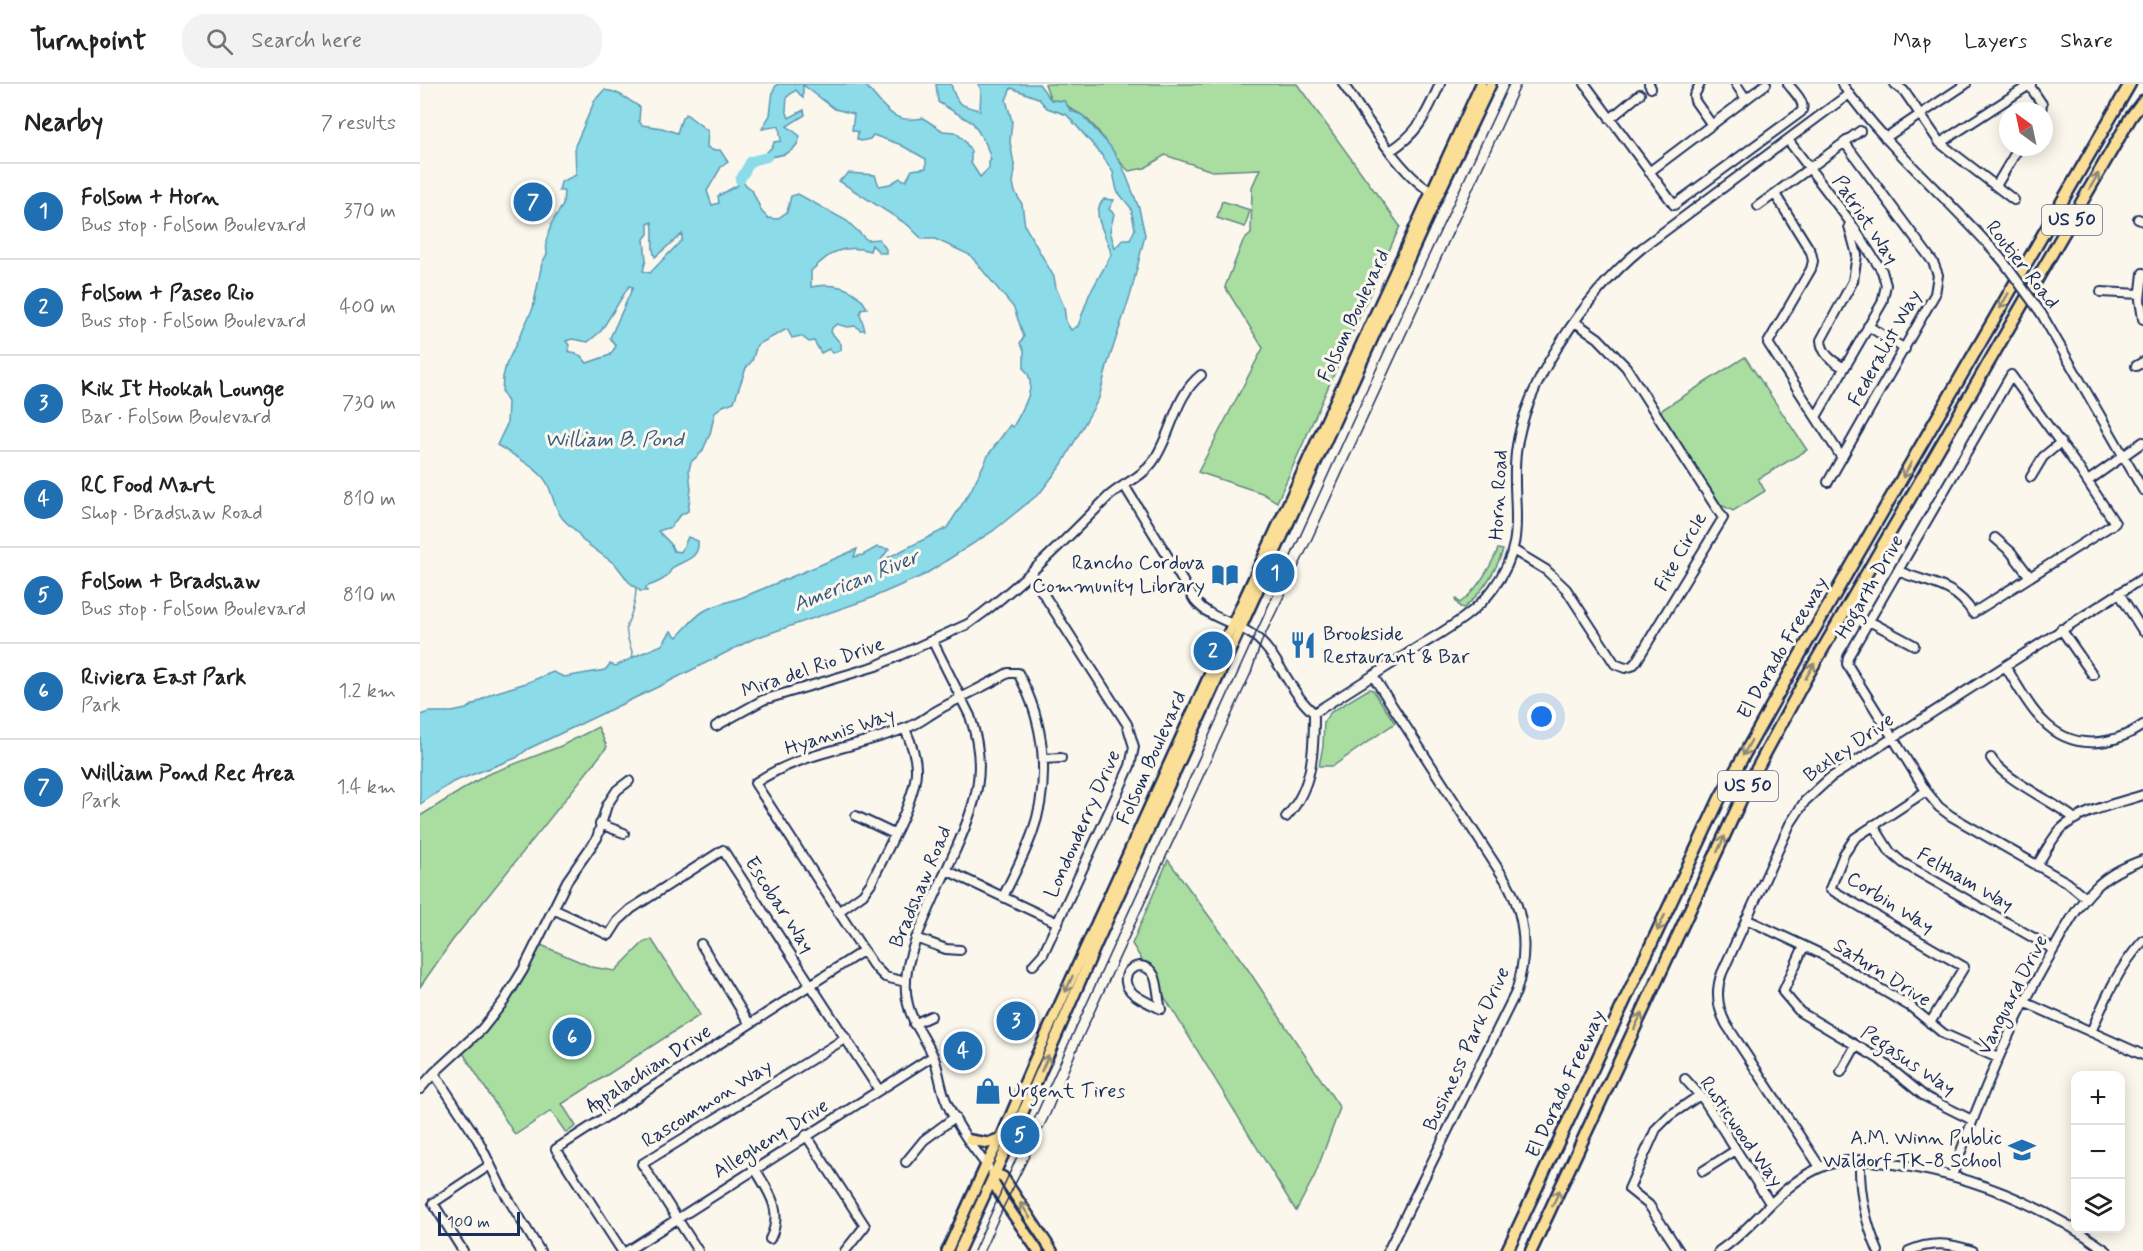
<!DOCTYPE html>
<meta charset="utf-8">
<style>
body{margin:0;font-family:Mynerve,sans-serif;background:#f2f2f2;color:#222}
.controls{position:absolute;right:18px;bottom:18px;display:grid;overflow:hidden;border-radius:12px;box-shadow:0 3px 15px #0003}
.controls button{width:54px;height:54px;display:grid;place-items:center;padding:0;border:0;border-bottom:2px solid #e0e0e0;background:#fff;color:#222;font:30px sans-serif}
.compass{position:absolute;left:1579px;top:18px;width:54px;height:54px;border-radius:50%;background:#fff;box-shadow:0 3px 15px #0003;rotate:327deg}
.scale{position:absolute;left:18px;bottom:15px;width:82px;box-sizing:border-box;padding-left:6px;border:3px solid #1b2f5e;border-top:0;font-size:16px;line-height:21px;white-space:nowrap;color:#1b2f5e;-webkit-text-stroke:4px #fbf7ec;paint-order:stroke}
.you{position:absolute;left:1122px;top:633px;width:21px;height:21px;margin:-15px;border:4px solid #fff;border-radius:50%;background:#1a73e8;box-shadow:0 0 0 9px #1a73e833}
.badge{display:grid;place-items:center;width:39px;height:39px;border-radius:50%;background:#1f6fb2;color:#fff;font-size:20px;font-weight:700}
.pin{position:absolute;translate:-50% -50%;border:3px solid #fff;box-shadow:0 2px 6px #0006}
.list{margin:0;padding:0;list-style:none}
h2{display:flex;justify-content:space-between;align-items:center;height:78px;margin:0;padding:0 24px;font-size:26px}
h2 small{font-size:20px;font-weight:400;color:#767676}
.list li{display:grid;grid-template-columns:39px 1fr auto;gap:18px;align-items:center;box-sizing:border-box;height:96px;padding:0 24px;border-top:2px solid #e0e0e0}
.list b{display:block;font-size:22px;white-space:nowrap}
.list p{margin:0;font-size:20px;white-space:nowrap;color:#767676}
.list em{font-size:20px;font-style:normal;color:#767676}
.icon{flex:none;width:33px;height:33px;fill:none;stroke:currentColor;stroke-width:2;stroke-linecap:round;stroke-linejoin:round}
.map{position:relative;flex:none;width:1723px;height:1167px;overflow:hidden}
header{display:flex;align-items:center;gap:36px;box-sizing:border-box;height:84px;padding:0 30px;background:#fff;border-bottom:2px solid #e0e0e0}
header strong{font-size:28px}
nav{display:flex;gap:33px;margin-inline-start:auto;font-size:21px}
.search{width:420px;height:54px;background:#f2f2f2;display:flex;align-items:center;gap:15px;box-sizing:border-box;padding:0 21px;border-radius:24px;color:#767676;font-size:22px}
main{display:flex}
aside{flex:1;background:#fff}
.map>svg:first-child{display:block}
</style>
<header>
<strong>Turnpoint</strong>
<div class="search"><svg class="icon" aria-label="search" viewBox="0 0 24 24"><circle cx="10" cy="10" r="6"/><path d="M15 15l6 6"/></svg>Search here</div>
<nav><a>Map</a><a>Layers</a><a>Share</a></nav>
</header>
<main>
<aside>
<h2>Nearby<small>7 results</small></h2>
<ul class="list">
<li><span class="badge">1</span><div><b>Folsom + Horn</b><p>Bus stop · Folsom Boulevard</p></div><em>370 m</em></li>
<li><span class="badge">2</span><div><b>Folsom + Paseo Rio</b><p>Bus stop · Folsom Boulevard</p></div><em>400 m</em></li>
<li><span class="badge">3</span><div><b>Kik It Hookah Lounge</b><p>Bar · Folsom Boulevard</p></div><em>730 m</em></li>
<li><span class="badge">4</span><div><b>RC Food Mart</b><p>Shop · Bradshaw Road</p></div><em>810 m</em></li>
<li><span class="badge">5</span><div><b>Folsom + Bradshaw</b><p>Bus stop · Folsom Boulevard</p></div><em>810 m</em></li>
<li><span class="badge">6</span><div><b>Riviera East Park</b><p>Park</p></div><em>1.2 km</em></li>
<li><span class="badge">7</span><div><b>William Pond Rec Area</b><p>Park</p></div><em>1.4 km</em></li>
</ul>
</aside>
<div class="map">
<svg width="1723" height="1167" viewBox="0 0 1723 1167">
<rect width="100%" height="100%" fill="#fbf7ec"/>
<filter id="ink" filterUnits="userSpaceOnUse"><feTurbulence type="fractalNoise" baseFrequency=".0167" numOctaves="2"/><feDisplacementMap in="SourceGraphic" scale="12" xChannelSelector="R" yChannelSelector="G"/><feConvolveMatrix kernelMatrix="1 2 1 2 8 2 1 2 1" color-interpolation-filters="sRGB"/></filter>
<g filter="url(#ink)">
<path fill="#aadea1" stroke="#628680" stroke-width="1.5" d="M625,0h252l103,142 -123,276 -15,-9 -64,-21 65,-124 -38,-61 18,-46 8,-7 1,-47 8,-18 -48,2 -47,-16 -20,13 -16,3c-18,-15 -27,-42 -47,-56 -9,-6 -11,-4 -18,-14l-13,-1z
M802,117l28,9 -5,17 -28,-9z
M1325,273l62,93 -49,29 7,12 -32,20 -12,-6 -61,-94z
M1078,465l5,1c-8,24 -21,42 -39,58l-4,-1 -5,-7 1,-1 4,4c18,-14 29,-33 38,-54z
M949,605l4,1 22,33 -62,43h-14l4,-20 1,-25 7,-9z
M178,643l9,20 -155,194 -32,46v-171l66,-41 75,-29z
M748,776l79,108 93,140 -25,67 -19,36 -164,-267z
M232,856l48,75 -138,89 14,22 -10,7 -15,-22 -36,24 -52,-82 32,-33 22,-30 24,-45 51,22 23,4 29,-29z"/>
<path fill="#8bdbe8" stroke="#5e96b1" stroke-width="1.5" fill-rule="evenodd" d="M357,0h87c20,20 25,41 59,34l20,13 12,1 9,8 7,11v12l9,14 9,-9v-6l2,-2 -5,-16 -13,-21 -35,-21 -2,-18h15c5,20 9,22 29,26l1,-20 -3,-6h61l12,16 13,1 7,10 11,4 28,31 12,19 17,43 6,27 -14,58 -24,73 -8,32 -37,66 -22,29 -47,38 -69,44 -55,24 -116,40 -89,45 -136,65 -12,9 -63,24 -33,22v-89l9,-3h23l14,-3 25,-15 35,-11 27,-11 11,5 41,-7 5,-6 6,2 24,-12 22,-9 9,-14 6,6c8,-8 17,-20 27,-26 12,-7 26,-9 39,-14 38,-16 76,-31 114,-48l-3,8 9,-2 14,-8 12,2 -7,9 -1,3 66,-33 23,-36 19,-38 21,-29 3,2c8,-15 27,-43 11,-58v-19l-4,-7 4,-6 -10,-29 -44,-53 -35,-16h-13l-14,-14 -69,-44 10,-8 26,2 4,11 11,-2 10,-6 6,3 6,-11 14,-2v-9l-27,-15 -26,-9 -3,4 -9,2 -4,-2 1,-7 -6,-2 2,-16 -19,-5 -32,-24v13l-7,-8 -9,7 -1,13 3,8 15,-8 1,5 -18,11 13,10c-3,17 -18,20 -33,21l-1,-4 7,-7 1,-4 7,-1 -2,-15 -17,3 8,-14 3,-24zM591,4l27,10 9,10 20,7 34,39 12,18 4,19 14,17 4,21 -5,11h-7l-8,8 -5,-17 4,-17 -5,-5 5,-9 -10,-1c-16,17 5,36 7,56l-22,40 -11,31 -7,4 -5,-8 -2,-15 -8,-19 -2,-11 -29,-51 -3,-22 -7,-12 -2,-9 2,-13 -5,-28 2,-21 -6,-21z
M184,6c15,1 24,10 36,17l-1,14 3,4 20,3 15,5 5,-15 4,-4 22,17 -1,16 5,3h8l8,12 -7,5 -14,24 5,14 7,-2 -1,-7 20,-11 2,-5 12,10 10,22 6,6 9,1 10,-7 4,-16 7,-2 49,27 20,19 12,-1 7,10v4h-6l-8,-8 -2,6c-28,-7 -40,1 -59,20v16c22,-5 45,0 56,21l-5,1 -2,5 5,16h-5l-4,-4 -9,1 -10,-3 -5,4 -1,4 10,12v6l-9,3 -3,-4 -8,4 -7,-12 -5,1 -8,-6 -9,2 -5,-9 -30,16 -5,16 -6,7 -12,34 -11,4 -8,6 -5,22 -8,18 -11,10 -2,8 2,19 -3,22 -9,5 -8,11 -13,4 12,12 4,8 7,1 7,-15 10,4c2,18 -14,19 -26,27 -6,13 -14,14 -26,19l1,4h-7l-11,-9 -13,-17 -34,-25c-4,-10 -12,-13 -19,-21 -8,-9 -10,-23 -15,-34 -7,-16 -37,-31 -51,-40l10,-21 1,-22 -6,-10 1,-15 3,-12 27,-57 9,-45 5,-9 -1,-13 6,-19 11,-17 1,-14h-5l2,-9 15,-7 -1,-29 20,-46zM232,138c3,12 -2,24 3,35l27,-23v6l-32,33 -7,-2 3,-11 -2,-21 4,-5v-10zM209,202l4,1 -23,51 6,8 -6,9 -23,8 -6,-7 -13,-5 1,-6 -3,-4 6,-2 16,3 13,-11z"/>
<g fill="none" stroke-linecap="round" stroke-linejoin="round">
<path stroke="#5e96b1" stroke-width="1.5" d="M213,573c-1,-10 -9,-21 -6,-32 5,-13 9,-23 9,-37"/>
<path stroke="#8bdbe8" stroke-width="10" d="M320,96l11,-19 16,-4"/>
<defs>
<path id="minor" d="M923,0c23,32 59,95 93,110
M1165,0l89,121 127,-93c6,-9 -7,-20 -13,-28
M1229,0l2,4
M1280,0l-6,12 1,5 17,24
M1316,0l10,15
M1422,0c46,66 109,116 161,177
M1475,0l9,7 36,52 74,57
M1609,1l13,19 -1,7
M1190,35l30,-25
M1465,54l81,-54
M1368,56l60,79 34,52 4,14 -4,18 -66,114
M1520,59l91,-59
M970,67c30,-19 36,-37 50,-67
M1229,88l117,-88
M1576,102l23,-39
M1355,110l36,58 2,9 -2,8 -43,74 74,115
M1338,122l102,-75
M1718,135l5,2
M1723,189l-3,27 3,19
M1681,208l39,2
M1621,229l102,177
M1448,242l37,23
M1716,282l7,-4
M1424,284c-11,-7 -22,-13 -23,-28l32,-59 4,-26 -8,-29
M1611,393l12,-20 18,-15
M1668,397l55,-39
M1408,398l107,-188 3,-19 -5,-13 -88,-119
M704,401l71,116c17,20 44,21 63,38 23,21 32,54 56,74 35,-22 69,-44 104,-66 27,-17 56,-32 75,-58 37,-50 17,-83 23,-136 8,-71 72,-161 126,-205l207,-154
M1575,454l16,14 19,25
M1093,466l33,20 20,19 49,75 10,4 7,-2 4,-4 87,-144 -97,-151 -28,-29 -23,-16
M1478,487c30,13 55,11 75,42l142,-90 -37,-56 -67,-92 -163,282 -1,7 79,127 13,16 12,9 117,67 18,15
M610,489l97,151 7,23 -4,19 -87,188 -10,11
M1699,509l24,38
M1449,537l45,24
M1641,545l32,46
M512,556l38,76c18,53 7,86 -15,135 -10,22 -20,44 -30,67 -10,23 -21,47 -19,74 2,28 18,42 28,66 5,13 6,27 11,40 8,22 28,50 43,69
M1585,582c12,18 22,39 37,54 29,31 69,27 101,5
M953,592l133,205c20,35 22,73 10,111l-128,259
M296,642l47,-26 113,-34 92,-42 15,-11c45,-35 85,-76 125,-116 14,-13 33,-19 44,-34 20,-27 22,-67 49,-88
M1571,674c12,21 62,43 84,61
M623,675l18,-1
M1506,707l-71,47 -11,16 -14,35 134,78 -34,56
M436,732l38,18
M866,733c27,-29 28,-66 28,-104
M180,740l24,9
M1453,741l17,27 13,11 150,86
M1617,782c7,-12 14,-26 23,-36 18,-19 59,-27 83,-35
M526,786l112,53
M133,825l56,26 9,-14 13,-12 92,-59 156,240
M418,828l25,-18 8,-11c13,-28 46,-85 45,-114 0,-14 -5,-27 -11,-40
M1326,835l75,35 90,53 33,27 54,24
M496,854l30,11 14,1
M281,860l48,79
M1384,862l-21,46 17,20 79,47 45,37 48,24
M720,882c21,2 16,28 21,43 -11,-6 -38,-15 -35,-31 1,-8 7,-11 14,-12z
M486,898l-21,-5 -12,-12 -118,-182c46,-31 100,-35 151,-55 13,-4 21,-12 32,-18 23,-13 47,-24 70,-37h10c27,49 33,108 14,161 -8,22 -19,42 -29,63
M1604,918l119,53
M494,940l17,-8
M1671,948c14,-33 28,-65 52,-91
M1421,988l15,-27
M14,989l44,67 23,47 39,64
M1265,995l19,21 66,103
M0,1005l14,-16 48,-44 22,-28 19,-31 44,-89 30,-43 10,-33 10,-15 12,-9
M386,1051l59,91 -20,25
M1440,1076c-1,33 5,61 18,91
M486,1078l18,-22 31,-23
M1400,1083l-94,-143c-9,-17 -11,-33 -4,-51l68,-149 15,-23 25,-23 313,-200
M335,1085c14,23 29,42 15,70
M1283,1087l33,-21
M1532,1092c28,-79 60,-157 103,-229 12,-21 23,-43 41,-60 13,-13 30,-21 47,-27
M43,1167l-30,-48 57,-38
M202,1167l-66,-102 307,-198
M207,1167l306,-195
M278,1167l-56,-87 204,-126
M1259,1167l-30,-46 -20,-16 27,-60 13,-13 31,-21
M1299,1167c36,-24 58,-63 98,-82 24,-12 50,-9 76,-5 78,11 151,41 214,87
M1489,1167c22,-10 41,-8 64,0"/>
<path id="major" d="M550,1056l18,3 13,-5
M573,1089l10,4 49,74
M573,1090l1,10 11,19 33,48
M527,1167l39,-86 15,-27 32,-75 194,-427 254,-552
M539,1167l70,-152 68,-156 341,-748 53,-111"/>
<path id="highway" d="M1087,1167l213,-453 81,-145 329,-569
M1111,1167l216,-464 59,-109 325,-561 12,-16"/>
</defs>
<use href="#minor" stroke="#1b2f5e" stroke-width="12"/>
<use href="#major" stroke="#1b2f5e" stroke-width="14"/>
<use href="#highway" stroke="#1b2f5e" stroke-width="15"/>
<use href="#minor" stroke="#fbf7ec" stroke-width="8"/>
<use href="#major" stroke="#fbdf96" stroke-width="9"/>
<use href="#highway" stroke="#fbdf96" stroke-width="10"/>
<path stroke="#1b2f5e" stroke-width="1.5" d="M554,1167l433,-949 102,-218"/>
<path stroke="#1b2f5e" stroke-width="1.5" d="M564,1167l19,-43 47,-94 28,-67 173,-374 10,-30 49,-100 211,-459"/>
<defs>
<path id="minor-bridge" d="M1583,177l38,52"/>
</defs>
<use href="#minor-bridge" stroke="#1b2f5e" stroke-width="12" stroke-linecap="butt"/>
<use href="#minor-bridge" stroke="#fbf7ec" stroke-width="8"/>
</g>
<defs><path id="oneway-shaft" d="M-6 0H5M1.5-3L5.5 0L1.5 3" fill="none" stroke-width="1.6" stroke-linecap="round" stroke-linejoin="round" transform="scale(1.5)"/></defs>
<g stroke="#8b877a">
<use href="#oneway-shaft" transform="translate(1674 97) rotate(-60)"/>
<use href="#oneway-shaft" transform="translate(1584 217) rotate(120)"/>
<use href="#oneway-shaft" transform="translate(1487 386) rotate(120)"/>
<use href="#oneway-shaft" transform="translate(1390 587) rotate(-60)"/>
<use href="#oneway-shaft" transform="translate(1327 664) rotate(118)"/>
<use href="#oneway-shaft" transform="translate(1301 760) rotate(-65)"/>
<use href="#oneway-shaft" transform="translate(1241 839) rotate(115)"/>
<use href="#oneway-shaft" transform="translate(649 900) rotate(114)"/>
<use href="#oneway-shaft" transform="translate(1218 937) rotate(-65)"/>
<use href="#oneway-shaft" transform="translate(625 979) rotate(-66)"/>
<use href="#oneway-shaft" transform="translate(1136 1114) rotate(-65)"/>
<use href="#oneway-shaft" transform="translate(605 1126) rotate(-123)"/>
</g>
</g>
<defs>
<symbol id="library-bare" viewBox="-9 -9 18 18"><path d="M-6-4Q-3-5.5-.7-3.5V5Q-3 3-6 4ZM6-4Q3-5.5 .7-3.5V5Q3 3 6 4Z" fill="#1f6fb2" stroke="#fbf7ec" stroke-width="2.5" paint-order="stroke"/></symbol>
<symbol id="restaurant-bare" viewBox="-9 -9 18 18"><path d="M-5-6h1v4h1v-4h1v4h1v-4h1v5L-1.5 .5V6h-2V.5L-5-1ZM5-6V6H3V1.5H1.5Q1.5-4 5-6Z" fill="#1f6fb2" stroke="#fbf7ec" stroke-width="2.5" paint-order="stroke"/></symbol>
<symbol id="shop-bare" viewBox="-9 -9 18 18"><path d="M-5-2.5h2.3a2.7 3.5 0 0 1 5.4 0H5L5.5 6h-11ZM-1.5-2.5h3a1.5 2.3 0 0 0-3 0Z" fill="#1f6fb2" stroke="#fbf7ec" stroke-width="2.5" paint-order="stroke"/></symbol>
<symbol id="school-bare" viewBox="-9 -9 18 18"><path d="M0-5L7-2L0 1L-7-2ZM-4 1L0 2.5L4 1V4Q0 6-4 4Z" fill="#1f6fb2" stroke="#fbf7ec" stroke-width="2.5" paint-order="stroke"/></symbol>
</defs>
<g fill-rule="evenodd">
<use href="#library-bare" x="786" y="472" width="38" height="38"/>
<use href="#restaurant-bare" x="864" y="542" width="38" height="38"/>
<use href="#shop-bare" x="549" y="988" width="38" height="38"/>
<use href="#school-bare" x="1583" y="1047" width="38" height="38"/>
</g>
<g text-anchor="middle" dominant-baseline="central" stroke-width="6" stroke-linejoin="round" paint-order="stroke">
<g fill="#fbf7ec" stroke="#5e6b89" stroke-width="1.5">
<rect x="1622" y="121" width="60" height="30" rx="4.5"/>
<rect x="1298" y="687" width="60" height="30" rx="4.5"/>
</g>
<g font-size="18" font-weight="bold" fill="#1b2f5e">
<text x="1652" y="136">US 50</text>
<text x="1328" y="702">US 50</text>
</g>
<g font-size="20" fill="#1b2f5e" stroke="#fbf7ec">
<text transform="translate(1445 136) rotate(56)">Patriot Way</text>
<text transform="translate(1602 181) rotate(52)">Routier Road</text>
<text transform="translate(934 232) rotate(-65)">Folsom Boulevard</text>
<text transform="translate(1465 264) rotate(-61)">Federalist Way</text>
<text transform="translate(1079 411) rotate(-87)">Horn Road</text>
<text transform="translate(1261 468) rotate(-61)">Fite Circle</text>
<text transform="translate(1450 503) rotate(-60)">Hogarth Drive</text>
<text transform="translate(1363 564) rotate(-60)">El Dorado Freeway</text>
<text transform="translate(393 584) rotate(-19)">Mira del Rio Drive</text>
<text transform="translate(420 648) rotate(-18)">Hyannis Way</text>
<text transform="translate(1429 664) rotate(-35)">Bexley Drive</text>
<text transform="translate(732 674) rotate(-66)">Folsom Boulevard</text>
<text transform="translate(663 740) rotate(-66)">Londonderry Drive</text>
<text transform="translate(1545 796) rotate(30)">Feltham Way</text>
<text transform="translate(501 803) rotate(-67)">Bradshaw Road</text>
<text transform="translate(1470 819) rotate(32)">Corbin Way</text>
<text transform="translate(359 821) rotate(57)">Escobar Way</text>
<text transform="translate(1462 889) rotate(32)">Saturn Drive</text>
<text transform="translate(1593 911) rotate(-63)">Vanguard Drive</text>
<text transform="translate(1047 965) rotate(-65)">Business Park Drive</text>
<text transform="translate(1488 977) rotate(34)">Pegasus Way</text>
<text transform="translate(229 985) rotate(-33)">Appalachian Drive</text>
<text transform="translate(1146 1000) rotate(-65)">El Dorado Freeway</text>
<text transform="translate(287 1020) rotate(-32)">Rascommon Way</text>
<text transform="translate(1321 1048) rotate(55)">Rusticwood Way</text>
<text transform="translate(351 1055) rotate(-32)">Allegheny Drive</text>
</g>
<g font-size="20" fill="#1b2f5e" stroke="#fbf7ec" text-anchor="end">
<text x="785" y="479">Rancho Cordova<tspan x="785" dy="23">Community Library</tspan></text>
<text x="903" y="550" text-anchor="start">Brookside<tspan x="903" dy="23">Restaurant &amp; Bar</tspan></text>
<text x="588" y="1007" text-anchor="start">Urgent Tires</text>
<text x="1582" y="1054">A.M. Winn Public<tspan x="1582" dy="23">Waldorf TK-8 School</tspan></text>
</g>
<g font-size="21" font-style="italic" fill="#375a80" stroke="#fbf7ec">
<text x="194" y="356">William B. Pond</text>
<text transform="translate(436 497) rotate(-22)">American River</text>
</g>
</g>
</svg>
<div class="controls">
<button>+</button>
<button>−</button>
<button><svg class="icon" aria-label="layers" viewBox="0 0 24 24"><path d="M12 4l9 5-9 5-9-5zM3 14l9 5 9-5"/></svg></button>
</div>
<svg class="compass" viewBox="-18 -18 36 36"><path d="M0-13l5 13h-10z" fill="#e53935"/><path d="M0 13l5-13h-10z" fill="#767676"/></svg>
<div class="scale">100 m</div>
<div class="you"></div>
<div class="pin badge" style="left:855px;top:489px">1</div>
<div class="pin badge" style="left:793px;top:567px">2</div>
<div class="pin badge" style="left:596px;top:937px">3</div>
<div class="pin badge" style="left:543px;top:967px">4</div>
<div class="pin badge" style="left:600px;top:1051px">5</div>
<div class="pin badge" style="left:152px;top:953px">6</div>
<div class="pin badge" style="left:113px;top:118px">7</div>
</div>
</main>
